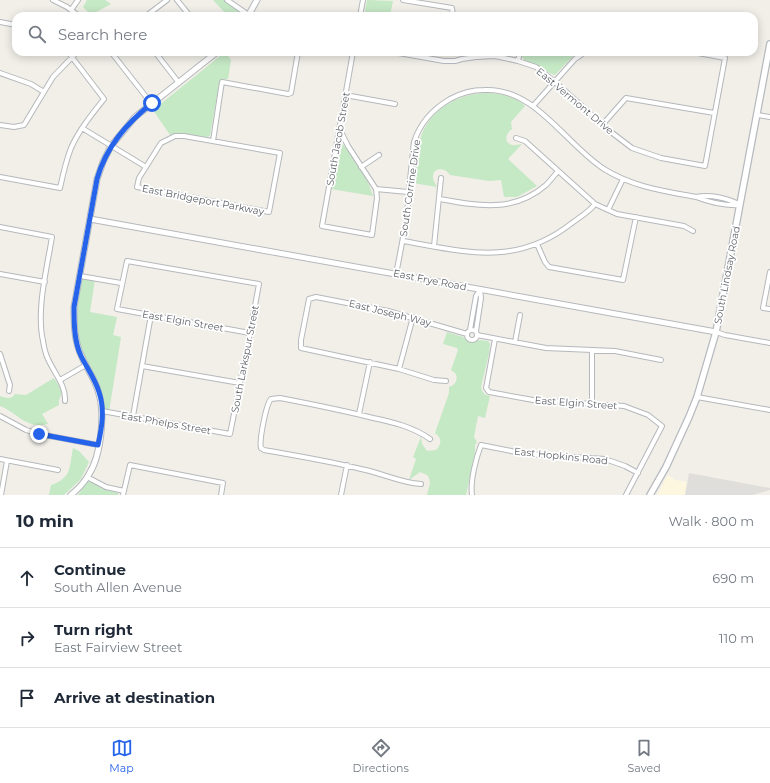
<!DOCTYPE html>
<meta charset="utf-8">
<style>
body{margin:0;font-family:Montserrat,sans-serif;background:#f6f6f7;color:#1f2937}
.stop{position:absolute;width:12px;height:12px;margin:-9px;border:3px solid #2563eb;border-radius:50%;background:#fff}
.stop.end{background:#2563eb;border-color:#fff;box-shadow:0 1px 4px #0008}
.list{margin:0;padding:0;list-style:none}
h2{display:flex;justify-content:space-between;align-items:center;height:52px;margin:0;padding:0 16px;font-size:17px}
h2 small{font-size:13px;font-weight:400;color:#747a83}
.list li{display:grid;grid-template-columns:26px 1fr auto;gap:12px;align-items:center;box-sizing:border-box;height:60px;padding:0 16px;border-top:1px solid #e0e1e3}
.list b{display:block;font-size:15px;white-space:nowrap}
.list p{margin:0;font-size:13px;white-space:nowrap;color:#747a83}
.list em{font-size:13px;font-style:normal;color:#747a83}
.icon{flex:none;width:22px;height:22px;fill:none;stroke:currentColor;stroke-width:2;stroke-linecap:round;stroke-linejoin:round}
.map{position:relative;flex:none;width:770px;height:495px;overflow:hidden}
.search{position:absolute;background:#fff;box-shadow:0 2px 10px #0003;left:12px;right:12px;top:12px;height:44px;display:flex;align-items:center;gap:10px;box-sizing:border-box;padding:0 14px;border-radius:12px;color:#747a83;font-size:15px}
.sheet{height:232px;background:#fff}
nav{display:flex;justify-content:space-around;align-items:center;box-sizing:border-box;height:56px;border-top:1px solid #e0e1e3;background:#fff;font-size:11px;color:#747a83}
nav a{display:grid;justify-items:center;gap:2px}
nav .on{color:#2563eb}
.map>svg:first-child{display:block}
</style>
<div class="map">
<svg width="770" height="495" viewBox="0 0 770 495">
<rect width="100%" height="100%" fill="#f1efe8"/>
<path fill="#fef7e0" d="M668,475l7,5 12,2 -2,13h-28z"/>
<path fill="#e0deda" d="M689,473l81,15v2l-18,5h-67z"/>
<path fill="#c5e8c5" d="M87,0h18l6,4 -20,11 -8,-8z
M213,0h14l21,16h-20z
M367,0l26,1 -3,15h-26z
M225,52l6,8 -3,19 -7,1 -3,6v4l-8,46 -4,1 -26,-4 -10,2 -17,-25z
M523,52h54l-22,23c-5,-1 -24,-13 -31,-15l-2,-4z
M488,93c12,1 28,3 37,13l-14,16 1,7c-6,4 -9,13 0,16 3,1 7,-1 10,-1l-14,15 29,27 -20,11h-13l-3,-17 -12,1 -39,-6c-5,-8 -18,-8 -17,3 0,3 3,6 4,9l-24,-4c2,-14 2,-29 7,-43 8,-30 38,-47 68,-47z
M341,144l3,1 24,37 5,14 -42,-7 8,-42z
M80,276l15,3 -5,33 27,5 -4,18 8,2 -12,75 -7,-1 -1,-9 -21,-47 -6,-32z
M447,332l16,5 7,5 10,-2 8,1 2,3 -1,9 -8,34c1,5 3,8 9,9l-5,22 -7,-2 -4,21 3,5 -2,3v7l-9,43h-39c1,-8 6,-12 0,-20l-7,-3 -11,8 7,-21 -3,-2 8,-20 1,7 5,7 9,-1c6,-6 6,-12 -1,-17l14,-40v-6c6,-2 9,-6 7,-13l-5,-4 7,-20 -1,-2 -14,-4z
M54,378c3,5 8,11 7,17 -1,4 -3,5 -2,10l-17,9 6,10c-23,5 -30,-11 -48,-18v-10c6,2 11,4 15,-2l11,1z
M73,448l6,3 10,11 -8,17 -17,16h-15l2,-10c21,-7 18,-17 22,-37z
M91,481l12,8 15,4 1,2h-41l9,-13z"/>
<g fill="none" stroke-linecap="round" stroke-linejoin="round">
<defs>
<path id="minor" d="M53,0l14,7 12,9
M177,0l13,16
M227,0l23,16
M403,0l49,8 1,8
M71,10l7,-10
M146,16l21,-16
M360,16l3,-16
M0,22l16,3
M111,52l40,51
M155,52l24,31
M393,52l51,9h11l7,-2 14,-2 19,-1 23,5 18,6 19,15 56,50 21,16 29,10 44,8 20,-108 -32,-6
M518,61l2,-9
M0,73l31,11 13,8
M345,95l50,9
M533,106l42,-47 10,-7
M757,115l13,2
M603,124l23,-26 88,15
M0,125l14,2 10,-2 29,-48 24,-25
M82,128l64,39
M339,128l9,18 28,43 1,9 -5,37 -50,-9 31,-174
M175,136h9l96,17 -11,59 -132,-25 2,-9 22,-35z
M516,138l9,3 70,63 22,10 67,12 9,5
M213,141l8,-53 1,-6 66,12 3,-1 7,-41
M361,167l18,-12
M0,177l60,11c3,-14 6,-27 11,-40 8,-18 21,-34 33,-49l-36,-47
M376,189l32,3
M696,197c14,-3 32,1 44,8
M440,199c38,7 74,14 106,-14 4,-4 8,-9 12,-14
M608,210l15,-31
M0,227l52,10c-5,31 -16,73 -9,104 1,6 2,12 5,18 6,14 18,26 17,42
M403,241c63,11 113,26 169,-18 8,-6 17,-11 23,-19
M537,244l8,18 4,5 74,13 13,-63
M434,246l7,-68
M770,272l-7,36 7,1
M0,274l45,8
M396,274c4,-20 8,-40 11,-60 2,-18 3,-36 5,-54 1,-6 1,-12 2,-18 6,-19 19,-33 36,-43 11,-6 22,-9 34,-9 51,-3 81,54 120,79 29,18 60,22 92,28 13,5 30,9 44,8
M80,276l41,7
M470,330l6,-34 4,-6
M467 335a5 5 0 1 1 10 0a5 5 0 1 1-10 0Z
M476,331l5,-33 -1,-9
M716,332l9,3 45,8
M477,335l69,13 69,3 46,9
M495,339l-8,44 -1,5 3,4 44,8 91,6 24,9 14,11 -36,69
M515,342l5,-27
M592,350v54
M0,354l10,31 -1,6
M142,366l98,17
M399,369l14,-52
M60,380l26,-15
M446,381l-12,-1 -35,-11 -98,-21v-8l8,-41 7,-2 72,14 79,23
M697,397l73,13
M102,411l128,23c10,-50 20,-100 29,-150l-132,-23 -10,48 133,24
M359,414l11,-52
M0,416l26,14 13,4 59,11
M133,416l18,-101
M0,459l58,11
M87,477l19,10 18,4
M421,484c-21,-1 -39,-11 -60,-15 -32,-8 -64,-13 -97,-19l-3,-2c-2,-7 5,-44 10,-49l9,-1c31,6 62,12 93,20 20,4 40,9 57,21
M1,495l6,-34
M123,495l7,-30 93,18 -2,12
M341,495l6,-30
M472,495c-2,-14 4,-37 9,-50l45,9 79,5 20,7 13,7"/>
<path id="tertiary" d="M248,16l9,-16
M90,219l626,113
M71,495c7,-6 14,-13 18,-21 12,-18 16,-60 10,-80 -3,-14 -13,-26 -18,-39 -7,-15 -7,-32 -7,-48l23,-128 6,-17 8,-16 24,-29 82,-65"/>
<path id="secondary" d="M650,495l16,-28 23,-50 8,-20 19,-65 54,-288"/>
</defs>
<use href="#minor" stroke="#b5b8bc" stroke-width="6"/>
<use href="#tertiary" stroke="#b5b8bc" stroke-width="7"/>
<use href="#secondary" stroke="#b6babf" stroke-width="8"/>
<use href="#minor" stroke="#fff" stroke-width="4"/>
<use href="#tertiary" stroke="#fff" stroke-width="5"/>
<use href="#secondary" stroke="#fff" stroke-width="5.5"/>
</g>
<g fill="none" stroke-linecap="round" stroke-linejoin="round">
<path stroke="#2563eb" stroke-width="5" d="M39,434l59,11c4,-18 7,-35 1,-53 -4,-13 -12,-24 -18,-36 -7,-15 -7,-33 -7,-49l23,-128c9,-32 29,-55 55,-76"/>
</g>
<g text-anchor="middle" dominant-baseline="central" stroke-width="3.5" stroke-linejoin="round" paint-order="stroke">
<g font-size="10" fill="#5f6368" stroke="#fff">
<text transform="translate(575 101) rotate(40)">East Vermont Drive</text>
<text transform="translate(338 139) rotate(-80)">South Jacob Street</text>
<text transform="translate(410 188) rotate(-82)">South Corrine Drive</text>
<text transform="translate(203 200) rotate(11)">East Bridgeport Parkway</text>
<text transform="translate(727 275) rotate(-79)">South Lindsay Road</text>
<text transform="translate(430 280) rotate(11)">East Frye Road</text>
<text transform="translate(390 313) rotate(14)">East Joseph Way</text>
<text transform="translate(183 321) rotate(10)">East Elgin Street</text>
<text transform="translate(245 359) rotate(-79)">South Larkspur Street</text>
<text transform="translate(576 403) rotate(4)">East Elgin Street</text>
<text transform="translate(166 423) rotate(10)">East Phelps Street</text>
<text transform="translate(561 456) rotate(6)">East Hopkins Road</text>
</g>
</g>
</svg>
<div class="stop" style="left:152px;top:103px"></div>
<div class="stop end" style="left:39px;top:434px"></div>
<div class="search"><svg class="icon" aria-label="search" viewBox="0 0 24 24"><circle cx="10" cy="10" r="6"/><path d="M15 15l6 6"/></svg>Search here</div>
</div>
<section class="sheet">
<h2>10 min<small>Walk · 800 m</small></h2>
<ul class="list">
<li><svg class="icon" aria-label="ahead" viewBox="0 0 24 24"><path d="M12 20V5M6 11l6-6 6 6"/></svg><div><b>Continue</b><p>South Allen Avenue</p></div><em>690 m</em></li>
<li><svg class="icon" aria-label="right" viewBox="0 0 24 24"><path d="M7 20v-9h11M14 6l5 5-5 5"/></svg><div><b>Turn right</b><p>East Fairview Street</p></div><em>110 m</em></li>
<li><svg class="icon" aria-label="arrive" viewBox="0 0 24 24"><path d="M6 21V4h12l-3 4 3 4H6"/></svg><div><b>Arrive at destination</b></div></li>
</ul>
</section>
<nav>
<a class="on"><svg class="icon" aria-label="map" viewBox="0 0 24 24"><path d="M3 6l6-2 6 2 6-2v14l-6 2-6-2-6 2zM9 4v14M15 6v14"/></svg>Map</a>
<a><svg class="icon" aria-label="directions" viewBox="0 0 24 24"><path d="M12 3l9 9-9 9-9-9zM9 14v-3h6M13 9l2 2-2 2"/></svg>Directions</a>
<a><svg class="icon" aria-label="saved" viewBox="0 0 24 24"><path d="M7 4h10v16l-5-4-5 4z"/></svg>Saved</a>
</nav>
